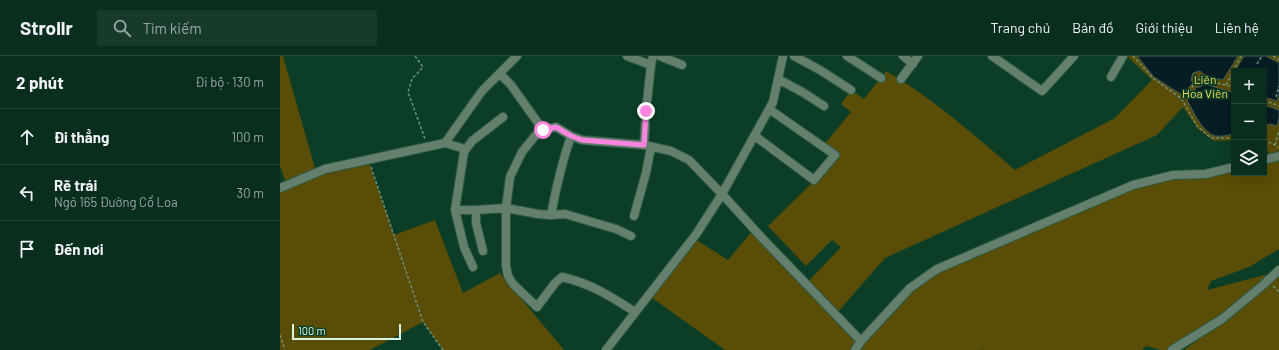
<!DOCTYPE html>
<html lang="vi">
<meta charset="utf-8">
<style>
body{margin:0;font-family:Barlow,sans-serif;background:#173a2a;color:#f1f3f6}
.controls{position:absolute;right:12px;top:12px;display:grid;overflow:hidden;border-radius:0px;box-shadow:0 4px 16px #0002}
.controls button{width:36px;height:36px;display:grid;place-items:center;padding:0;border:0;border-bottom:1px solid #294a3b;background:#092e1d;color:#f1f3f6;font:20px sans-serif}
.scale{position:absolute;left:12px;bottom:10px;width:109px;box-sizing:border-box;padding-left:4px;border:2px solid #d6f5e2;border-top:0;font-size:11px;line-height:14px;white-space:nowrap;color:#d6f5e2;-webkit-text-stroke:3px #0c3e27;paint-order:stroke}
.stop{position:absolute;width:12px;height:12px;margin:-9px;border:3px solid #ff85de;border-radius:50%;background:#fff}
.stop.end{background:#ff85de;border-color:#fff;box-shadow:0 1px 4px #0008}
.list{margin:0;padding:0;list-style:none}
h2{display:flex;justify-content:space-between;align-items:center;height:52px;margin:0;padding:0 16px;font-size:17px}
h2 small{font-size:13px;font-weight:400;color:#99a8a4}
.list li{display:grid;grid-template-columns:26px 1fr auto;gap:12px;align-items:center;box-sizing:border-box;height:56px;padding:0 16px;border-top:1px solid #294a3b}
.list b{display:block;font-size:15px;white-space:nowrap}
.list p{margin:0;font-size:13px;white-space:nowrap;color:#99a8a4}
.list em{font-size:13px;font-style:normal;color:#99a8a4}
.icon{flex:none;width:22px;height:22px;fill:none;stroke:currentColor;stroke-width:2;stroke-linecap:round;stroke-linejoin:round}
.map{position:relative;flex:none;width:999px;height:294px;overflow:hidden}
header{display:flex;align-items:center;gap:24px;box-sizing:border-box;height:56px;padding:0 20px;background:#092e1d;border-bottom:1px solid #294a3b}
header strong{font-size:19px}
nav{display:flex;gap:22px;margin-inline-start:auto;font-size:14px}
.search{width:280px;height:36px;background:#173a2a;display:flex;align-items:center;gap:10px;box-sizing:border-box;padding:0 14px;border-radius:0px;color:#99a8a4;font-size:15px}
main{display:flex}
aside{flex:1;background:#092e1d}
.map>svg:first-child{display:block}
</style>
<header>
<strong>Strollr</strong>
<div class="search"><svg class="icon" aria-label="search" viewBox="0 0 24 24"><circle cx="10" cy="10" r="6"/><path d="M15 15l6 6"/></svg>Tìm kiếm</div>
<nav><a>Trang chủ</a><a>Bản đồ</a><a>Giới thiệu</a><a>Liên hệ</a></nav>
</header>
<main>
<aside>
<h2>2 phút<small>Đi bộ · 130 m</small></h2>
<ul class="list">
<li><svg class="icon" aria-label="ahead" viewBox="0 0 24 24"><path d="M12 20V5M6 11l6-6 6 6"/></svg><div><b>Đi thẳng</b></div><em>100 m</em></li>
<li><svg class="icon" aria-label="left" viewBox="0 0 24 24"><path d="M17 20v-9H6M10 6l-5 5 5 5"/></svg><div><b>Rẽ trái</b><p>Ngõ 165 Đường Cổ Loa</p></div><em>30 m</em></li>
<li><svg class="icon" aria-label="arrive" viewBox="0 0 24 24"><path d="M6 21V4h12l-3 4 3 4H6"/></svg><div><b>Đến nơi</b></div></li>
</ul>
</aside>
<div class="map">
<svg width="999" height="294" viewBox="0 0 999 294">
<rect width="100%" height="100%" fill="#0c3e27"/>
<path fill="#594d07" d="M0,0h3l33,116 52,-12 26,75 41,-15 28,73 37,-20 64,77h-121l-20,-28 -53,28h-90v-162l7,-3 -7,-19z
M849,0h150v95l-9,4 -6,-11v-73h-30v69l-20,1 -16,-12 -15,-22 -26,28 -272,123 -49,56 25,26 24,-26 52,-45 196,-84 101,-18v6h30v-13l15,-4v93l-30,18 -38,14 -4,9 70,-18 2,-2v80h-95l27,-20 -38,20h-12l-15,-4 -4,4h-161l3,-2 -4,2h-255l-77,-55 45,-57 35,22 26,-31 53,54 34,-36 -9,-7 -26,26 -38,-40 46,-45 21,-26 -12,-9 28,-34 -10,-8 10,-14 13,9 22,-28c47,27 88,64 129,99l100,-52 37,-38 -24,-23z"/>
<path fill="#061d23" stroke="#445e5c" d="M857,0h101l-15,24 -17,-4 -6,-5 -7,2 -2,7 2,3 -11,12 -28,-18z
M964,0h22l13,7v31l-2,7 -13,-4v-26h-29z
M925,28l29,9v41c-6,1 -13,3 -19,2 -13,-4 -22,-25 -28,-36l10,-13h3z
M984,49l15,5v8l-2,8 -7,-2 -6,1z"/>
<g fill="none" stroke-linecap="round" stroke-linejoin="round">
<defs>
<path id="street" d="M347,0l24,9
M380,0l22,9
M514,0l26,14 31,20
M567,0l34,22
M623,0l10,8
M712,0l50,35 32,-35
M220,18l11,11 32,45
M831,21l12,-21
M498,23l26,14 20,13
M621,23l17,-23
M475,80l59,44 21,-25 -66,-46
M165,87l20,6
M364,89l2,-34 5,-46 2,-9
M984,104l15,-4
M0,132l45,-19 120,-26 37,-52 35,-35
M175,154h21l30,-2 32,6 13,1 14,-1 51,15 15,7
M196,154v13l7,28
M271,159c5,-27 11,-53 20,-79
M354,160l12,-43 5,-26
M193,211l-9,-20 -9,-37 9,-58 8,-11 31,-24
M355,256c-23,-15 -45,-29 -73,-35l-7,6 -18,24 -24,-23 -5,-8 -2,-10v-58l4,-31 12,-25 13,-16 8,-6 13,-3 15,9 11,4 62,5 27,6 18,9 33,34 40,44 99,103
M326,294l91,-117 25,-39 51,-92 10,-46
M575,294l6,-9 49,-53 27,-19 196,-84 40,-10 32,-1 29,-7
M892,294l50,-31 41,-34 16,-15"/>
</defs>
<use href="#street" stroke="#2c5b45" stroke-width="10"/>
<path stroke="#6a937e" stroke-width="1.5" stroke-dasharray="3 2" stroke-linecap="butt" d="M135,0l8,11 -11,12 -4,13 17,47
M853,0l21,23 28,20 15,27 14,12h23
M993,0l6,4
M977,8l5,-8
M946,29l15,-29
M996,41l3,-11
M902,43l17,-20 27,6 8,3
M984,44l15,6
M984,84l11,5 3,3
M995,89l4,-14
M91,111l52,155 20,28
M993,230l6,6
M0,279l5,15"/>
<use href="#street" stroke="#657f6f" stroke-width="8"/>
</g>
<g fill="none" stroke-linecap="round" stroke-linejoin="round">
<path stroke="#ff85de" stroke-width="5" d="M263,74l13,-3 15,9 11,4 62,5 2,-34"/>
</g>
<g text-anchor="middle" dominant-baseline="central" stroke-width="3.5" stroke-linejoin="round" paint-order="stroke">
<g font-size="12" fill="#f3da56" stroke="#0c3e27">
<text x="925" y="23">Liên<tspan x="925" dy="14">Hoa Viên</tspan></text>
</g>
</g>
</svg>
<div class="controls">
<button>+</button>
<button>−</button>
<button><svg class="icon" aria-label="layers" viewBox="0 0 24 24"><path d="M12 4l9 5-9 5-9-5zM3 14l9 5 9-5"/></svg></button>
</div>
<div class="scale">100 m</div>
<div class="stop" style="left:263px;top:74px"></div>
<div class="stop end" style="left:366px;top:55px"></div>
</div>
</main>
